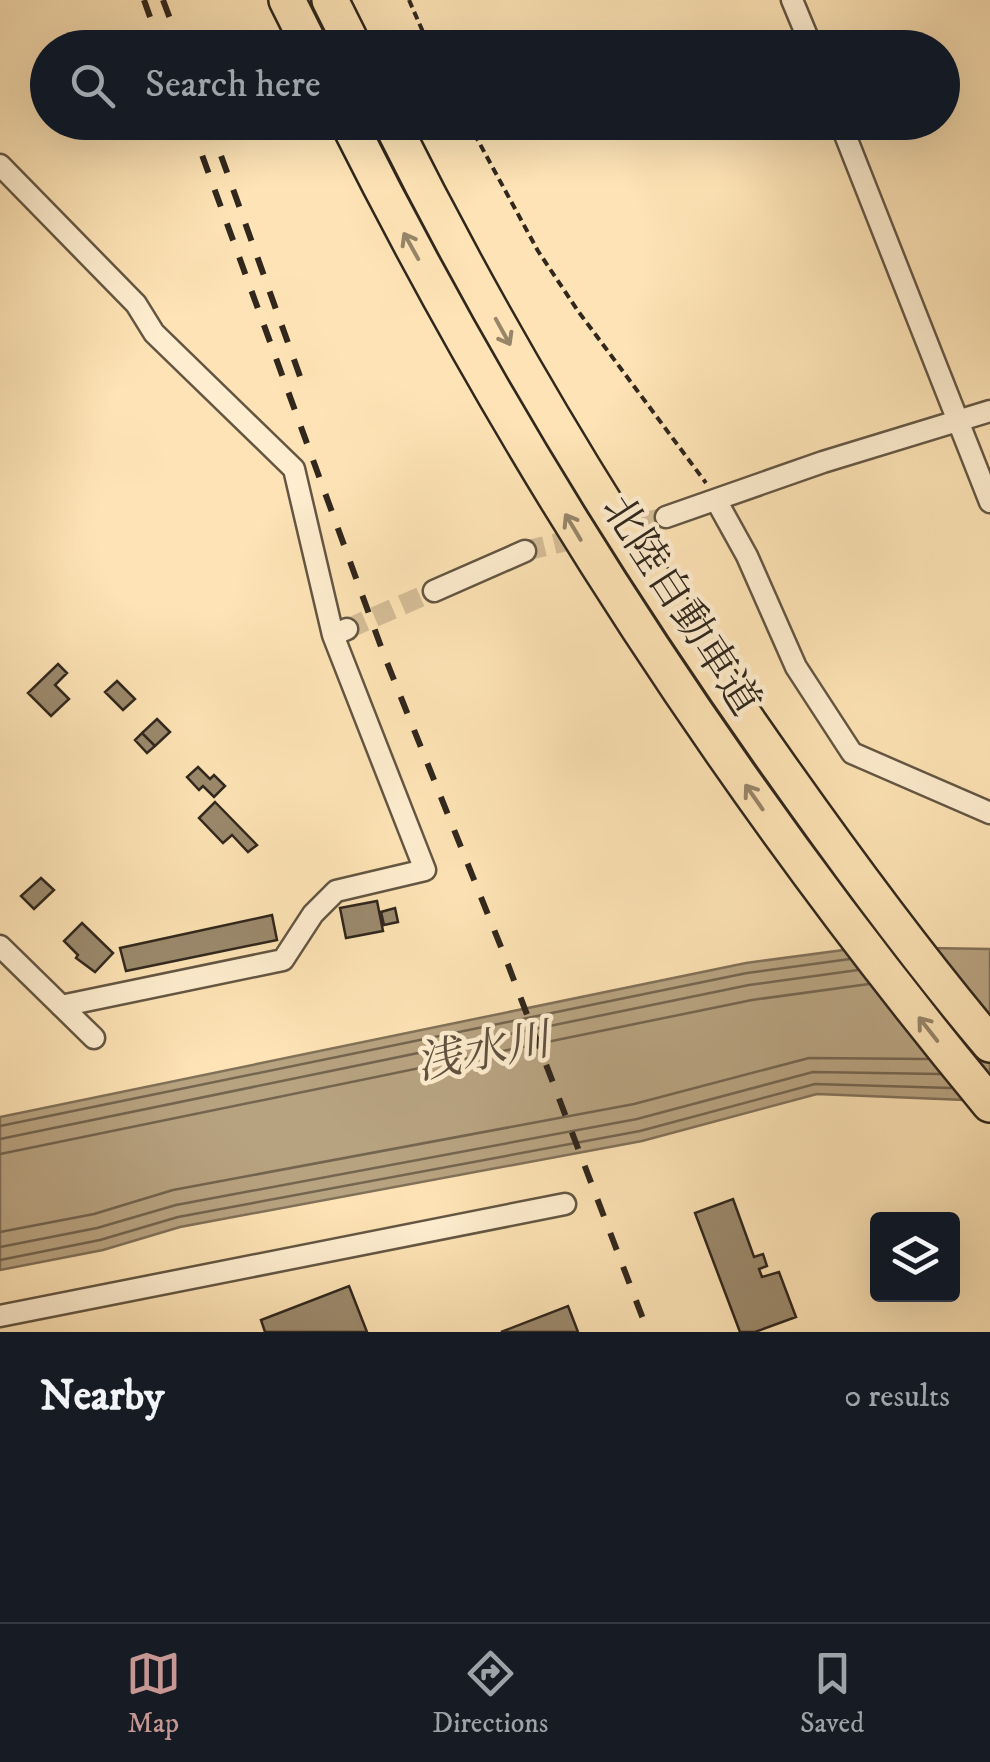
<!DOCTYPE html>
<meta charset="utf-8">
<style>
body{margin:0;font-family:"IM FELL DW Pica","Noto Serif JP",serif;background:#20242c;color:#f1f3f6}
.controls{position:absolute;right:30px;bottom:30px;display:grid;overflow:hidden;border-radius:10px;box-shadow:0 10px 40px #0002}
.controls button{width:90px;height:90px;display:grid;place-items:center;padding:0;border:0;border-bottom:2px solid #363941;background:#171b24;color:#f1f3f6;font:50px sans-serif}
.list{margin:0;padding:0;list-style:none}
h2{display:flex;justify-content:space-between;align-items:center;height:130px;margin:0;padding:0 40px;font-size:42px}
h2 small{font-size:32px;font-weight:400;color:#9ea1a6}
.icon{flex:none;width:55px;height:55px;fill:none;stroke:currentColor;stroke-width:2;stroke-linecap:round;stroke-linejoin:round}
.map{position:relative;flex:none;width:990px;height:1332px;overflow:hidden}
.search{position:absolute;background:#171b24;box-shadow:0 10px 40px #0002;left:30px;right:30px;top:30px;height:110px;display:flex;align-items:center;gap:25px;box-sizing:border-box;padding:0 35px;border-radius:55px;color:#9ea1a6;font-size:38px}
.sheet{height:290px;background:#171b24}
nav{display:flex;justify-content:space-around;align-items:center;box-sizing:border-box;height:140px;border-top:2px solid #363941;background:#171b24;font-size:28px;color:#9ea1a6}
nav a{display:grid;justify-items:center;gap:5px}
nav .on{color:#c59692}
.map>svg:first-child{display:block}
</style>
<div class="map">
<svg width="990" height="1332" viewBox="0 0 990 1332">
<rect width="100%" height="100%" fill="#fde3b5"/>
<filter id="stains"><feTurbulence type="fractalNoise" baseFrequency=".002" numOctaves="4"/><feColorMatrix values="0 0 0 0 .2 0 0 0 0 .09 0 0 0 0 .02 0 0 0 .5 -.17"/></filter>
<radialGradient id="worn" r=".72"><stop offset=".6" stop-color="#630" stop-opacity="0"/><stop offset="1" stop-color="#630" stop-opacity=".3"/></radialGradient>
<path fill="#b8a381" stroke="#827159" stroke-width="2.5" d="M866,947l124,2v152l-173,-7 -175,47 -462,86 -77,23 -103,20v-153l746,-154z"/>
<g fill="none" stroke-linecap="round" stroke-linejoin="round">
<path stroke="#74654f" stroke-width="2.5" d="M0,1126l747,-153 103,-14
M0,1139l749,-154 109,-15
M0,1154l752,-154 117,-16
M0,1232l94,-18 79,-24 461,-86 175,-46 119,1
M0,1247l97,-19 79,-23 461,-86 176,-47 127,2
M0,1260l100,-20 78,-23 462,-86 175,-47 136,4"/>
</g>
<path fill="#9b896c" stroke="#31271d" stroke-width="2.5" d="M58,664l9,9 -12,12 14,14 -18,17 -23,-23z
M117,681l18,18 -12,11 -18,-18z
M157,719l13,13 -15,14 -13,-13z
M142,733l13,13 -8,7 -12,-13z
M198,767l12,12 4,-4 11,11 -11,11 -11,-11 -4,4 -12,-13z
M215,802l42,43 -9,7 -16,-17 -9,8 -24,-25z
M41,878l13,12 -20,19 -13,-13z
M377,901l6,30 -37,7 -6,-30z
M395,908l3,14 -14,3 -3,-13z
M272,915l5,25 -151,31 -6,-23z
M82,923l31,30 -18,19 -19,-14 2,-3 -14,-14z
M733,1199l21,58 9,-3 4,12 -8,3 3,8 17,-5 17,45 -41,15h-15l-45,-119z
M349,1286l18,46h-102l-4,-12z
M568,1306l10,26h-77z"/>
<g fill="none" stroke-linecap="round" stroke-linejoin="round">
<path stroke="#d4bd97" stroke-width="20" stroke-dasharray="20 10" stroke-linecap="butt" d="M525,551l141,-34
M347,629l87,-38"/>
<defs>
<path id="street" d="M792,0l20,48
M840,122l150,380
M0,165l136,139 18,29 140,136 39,166 14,-6
M716,500l31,56 49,111 56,86 138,60
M666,517l157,-55 167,-51
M434,591l91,-40
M0,946l94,92
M61,1006l222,-46 30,-46 23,-23 89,-21 -92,-235
M0,1316l565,-112"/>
<path id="highway" d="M287,0l24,48
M330,0l24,48
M348,122c176,351 392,680 642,982
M391,122c112,225 243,439 388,644 67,95 136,189 211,278"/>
</defs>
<use href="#street" stroke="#645643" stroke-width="25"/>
<use href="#highway" stroke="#31271d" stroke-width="40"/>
<path stroke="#31271d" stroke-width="4" stroke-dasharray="8 5" stroke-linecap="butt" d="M409,0l21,48
M468,122l70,129 40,60 128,172"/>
<use href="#street" stroke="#feedcf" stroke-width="20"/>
<use href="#highway" stroke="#fde3b5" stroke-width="35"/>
<path stroke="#31271d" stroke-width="6" stroke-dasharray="18 18" stroke-linecap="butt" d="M144,0l17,48
M163,0l18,48
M190,122l194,533 123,307 141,370
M209,122l93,260"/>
</g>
<defs><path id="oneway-shaft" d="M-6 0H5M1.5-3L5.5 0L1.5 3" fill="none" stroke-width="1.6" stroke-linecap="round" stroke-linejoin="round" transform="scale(2.5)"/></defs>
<g stroke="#978569">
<use href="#oneway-shaft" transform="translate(411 246) rotate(-119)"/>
<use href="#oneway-shaft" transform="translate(503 332) rotate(61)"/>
<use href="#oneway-shaft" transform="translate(573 527) rotate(-121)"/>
<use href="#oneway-shaft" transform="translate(754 797) rotate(-125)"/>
<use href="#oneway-shaft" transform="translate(928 1029) rotate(-128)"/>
</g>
<g text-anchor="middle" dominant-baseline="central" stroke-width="9" stroke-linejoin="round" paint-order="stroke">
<g font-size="42" fill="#31271d" stroke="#feedcf">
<text transform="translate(680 606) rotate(57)">北陸自動車道</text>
</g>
<g font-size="45" font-style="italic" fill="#605240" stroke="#feedcf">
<text transform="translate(483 1053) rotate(-11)">浅水川</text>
</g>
</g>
<rect width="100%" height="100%" filter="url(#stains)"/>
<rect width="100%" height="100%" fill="url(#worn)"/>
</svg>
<div class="controls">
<button><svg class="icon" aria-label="layers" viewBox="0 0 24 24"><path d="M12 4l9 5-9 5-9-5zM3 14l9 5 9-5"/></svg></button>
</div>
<div class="search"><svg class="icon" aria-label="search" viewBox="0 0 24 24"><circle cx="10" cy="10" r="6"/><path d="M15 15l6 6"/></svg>Search here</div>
</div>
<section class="sheet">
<h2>Nearby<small>0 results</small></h2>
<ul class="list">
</ul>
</section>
<nav>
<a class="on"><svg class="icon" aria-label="map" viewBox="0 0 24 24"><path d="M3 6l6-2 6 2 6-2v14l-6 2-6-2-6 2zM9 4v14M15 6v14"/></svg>Map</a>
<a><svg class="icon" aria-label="directions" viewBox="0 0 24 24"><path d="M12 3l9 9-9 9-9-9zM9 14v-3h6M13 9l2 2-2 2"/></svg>Directions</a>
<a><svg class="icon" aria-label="saved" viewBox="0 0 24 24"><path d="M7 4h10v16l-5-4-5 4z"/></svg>Saved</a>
</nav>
